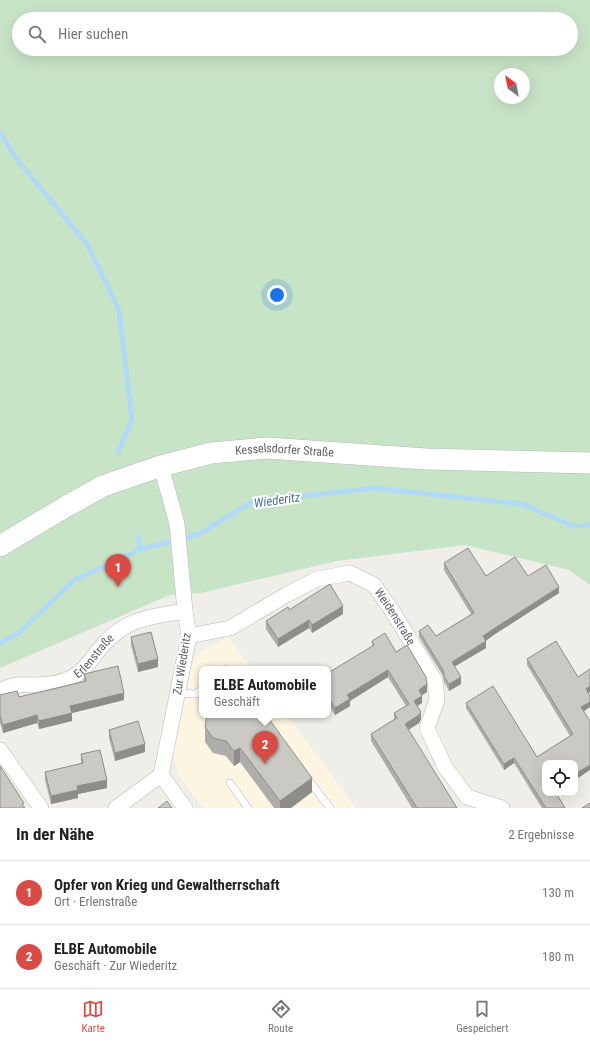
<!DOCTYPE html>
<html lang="de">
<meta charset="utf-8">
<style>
body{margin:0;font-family:"Roboto Condensed",sans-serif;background:#f2f2f2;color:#222}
.controls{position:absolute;right:12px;bottom:12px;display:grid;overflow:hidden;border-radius:8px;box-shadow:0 4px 16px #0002}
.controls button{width:36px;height:36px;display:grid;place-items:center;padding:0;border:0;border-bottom:1px solid #e0e0e0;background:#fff;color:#222;font:20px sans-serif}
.compass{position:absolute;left:494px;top:68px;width:36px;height:36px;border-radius:50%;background:#fff;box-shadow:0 4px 16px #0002;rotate:328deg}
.you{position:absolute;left:277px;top:295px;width:14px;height:14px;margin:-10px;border:3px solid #fff;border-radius:50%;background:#1a73e8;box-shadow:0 0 0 6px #1a73e833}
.badge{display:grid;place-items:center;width:26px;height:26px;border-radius:50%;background:#d94c45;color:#fff;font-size:13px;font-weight:700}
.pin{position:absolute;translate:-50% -33px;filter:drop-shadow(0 1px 2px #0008)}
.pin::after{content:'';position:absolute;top:21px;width:14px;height:12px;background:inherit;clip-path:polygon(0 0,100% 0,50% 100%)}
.popup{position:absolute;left:199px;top:666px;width:132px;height:52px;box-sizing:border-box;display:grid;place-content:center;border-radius:8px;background:#fff;filter:drop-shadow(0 1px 3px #0005);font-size:13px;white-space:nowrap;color:#767676}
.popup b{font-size:15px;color:#222}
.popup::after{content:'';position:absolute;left:50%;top:100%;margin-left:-8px;border:8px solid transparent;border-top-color:#fff}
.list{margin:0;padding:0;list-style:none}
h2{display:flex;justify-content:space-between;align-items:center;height:52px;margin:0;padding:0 16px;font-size:17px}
h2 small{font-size:13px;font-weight:400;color:#767676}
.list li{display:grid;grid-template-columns:26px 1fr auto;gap:12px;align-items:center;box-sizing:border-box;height:64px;padding:0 16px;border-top:1px solid #e0e0e0}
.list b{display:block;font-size:15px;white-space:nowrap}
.list p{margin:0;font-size:13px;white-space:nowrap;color:#767676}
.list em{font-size:13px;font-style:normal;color:#767676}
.icon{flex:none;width:22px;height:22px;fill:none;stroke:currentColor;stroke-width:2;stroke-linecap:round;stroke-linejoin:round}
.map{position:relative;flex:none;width:590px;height:808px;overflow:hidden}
.search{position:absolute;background:#fff;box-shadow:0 4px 16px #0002;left:12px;right:12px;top:12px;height:44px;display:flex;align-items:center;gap:10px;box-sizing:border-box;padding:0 14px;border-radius:22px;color:#767676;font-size:15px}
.sheet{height:180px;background:#fff}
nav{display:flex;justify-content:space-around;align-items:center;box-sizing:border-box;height:56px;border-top:1px solid #e0e0e0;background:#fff;font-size:11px;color:#767676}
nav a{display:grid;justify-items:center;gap:2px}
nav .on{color:#d94c45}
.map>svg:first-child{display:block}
</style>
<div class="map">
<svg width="590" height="808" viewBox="0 0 590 808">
<rect width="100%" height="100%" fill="#f0eee8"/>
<path fill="#fbf5e2" d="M229,637l23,32h-50v46h85l69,93h-153l-19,-25 -6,-11 -4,-12v-13l20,-89 9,-9z"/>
<path fill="#c8e4c7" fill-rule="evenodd" d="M0,0h590v585l-21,-15 -104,-25 -128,16 -136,32 -31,2 -170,73zM19,19h552v30h-552zM500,74h24v24h-24z"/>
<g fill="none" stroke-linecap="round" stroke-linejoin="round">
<path stroke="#b1daf7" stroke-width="5" d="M0,132l15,25 72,87 32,66 13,110 -14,32
M138,537l3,12
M0,643l19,-10 55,-53 67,-31 58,-15 53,-32 121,-14 149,16 51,22 17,-1"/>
<defs>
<path id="service" d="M177,693l19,1 6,-6
M307,778l23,30
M230,783l18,25"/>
<g id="minor">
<path d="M161,466l16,58 8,87 4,25 -28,139 24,33"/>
<path id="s1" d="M189,636l41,-8 56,-33 31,-16 33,-6 24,12 17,24 44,72 2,19 -10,28 18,39 22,30 35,11"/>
<path id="s2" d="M0,691c13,-8 22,-6 35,-6 11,0 26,-2 36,-7 14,-7 22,-22 32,-33 25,-28 47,-28 82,-34"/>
<path d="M0,750l41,58"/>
<path d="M116,808l45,-33"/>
</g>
<g id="secondary">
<path id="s3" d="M0,546l67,-40 36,-20 58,-20 50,-13 56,-5 159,11 164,4"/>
</g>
</defs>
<use href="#service" stroke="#b5b8bb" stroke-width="8"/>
<use href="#minor" stroke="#b5b8bb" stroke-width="16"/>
<use href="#secondary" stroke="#b4b7bb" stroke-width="22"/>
<use href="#service" stroke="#fff" stroke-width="7"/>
<use href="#minor" stroke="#fff" stroke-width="15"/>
<use href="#secondary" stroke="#fff" stroke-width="21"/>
</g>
<path fill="#afada9" d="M444,563l42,13h42l31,17 -64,41 -10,7 1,7 -32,19 7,17 -12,7 -5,-9 -1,-6 -24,-39v-6l17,5 35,-22 -27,-44z
M289,610l54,4 -31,19 -3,-5 -31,19 -12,-18v-8z
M131,637l27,30 -20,5 -7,-27z
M372,641l24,11 31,40 -5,3v8l-5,3 4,13 -2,4 -11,7 49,78h-45l-41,-67v-7l23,-15v-6l12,-7 -18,-29 -38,24v5l-15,9 -7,-11v-31l44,-26z
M527,659l51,18 12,-8v23l-2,1 2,3v11l-6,4 -39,82 20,15h-23l-28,-45 -10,7 -38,-62v-5l71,54 33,-21 -43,-71z
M84,674l40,26 -52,13v8l-33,8 -2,-6 -34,10 -3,-10v-28l19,2 65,-16z
M207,715l105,77 -21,16h-17l-34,-46 -6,4 -8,-10 -13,-3 -8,-11v-15z
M109,730l36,22 -30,9 -6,-23z
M81,754l26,34 -29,6v4l-27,6 -6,-24v-8l36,-8z"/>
<path fill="#8e8d89" d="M559,587v6l-64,41 -12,9v-7l12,-8z
M343,606v8l-31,19v-8z
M309,620v8l-31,19v-8z
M486,641v7l-34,20v-6z
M158,659v8l-20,5v-8z
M388,670v7l-38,24v5l-15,9v-7l12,-13z
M461,677v7l-12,7v-7z
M427,684v8l-8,5v-7z
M590,686v6l-4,2v-5z
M124,693v7l-52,13v8l-33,8v-8l31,-15z
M422,696v7l-8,5v-7z
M590,702v5l-9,6v-6z
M421,712v7l-2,4 -14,9v-8z
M37,715v8l-34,10v-8z
M145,744v8l-30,9v-8z
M240,748v14l-6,4v-15z
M514,758v5l-10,7v-6z
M590,765v5l-15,10v-6z
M312,778v14l-21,16h-11v-7z
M107,780v8l-29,6v4l-27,6v-8l26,-10z"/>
<path fill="#cbc9c4" stroke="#8e8d89" d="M468,548l18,28 29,-19 13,19 18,-11 13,22 -64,41 -12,8 3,5 -34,21 9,15 -12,7 -5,-8 -1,-6 -24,-39 9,-6 8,11 38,-23 -30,-50z
M330,584l13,22 -31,19 -3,-5 -31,19 -12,-18 22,-14 1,3z
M151,632l7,27 -20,5 -7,-27z
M385,633l11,19 11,-7 19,32 1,7 -8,6 3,6 -8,5 7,11 -2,3 -14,9 52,84h-40l-46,-74 26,-16 -3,-5 15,-9 -21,-34 -41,25 3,4 -15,9 -7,-11v-24l46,-28 -2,-4z
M556,641l22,36 12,-8v17l-4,3 4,7v6l-9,5 9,14v44l-15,9v-11h-30v30h11l9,15h-19l-32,-50 -10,6 -38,-61 27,-17 44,71 36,-23 -46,-75z
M118,666l6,27 -54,13 2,7 -33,8 -2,-6 -34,10 -3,-10v-20l17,-4 2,6 67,-16 -2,-7z
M225,666l12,2 1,1h-17z
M207,715h59l46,63 -32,23 -40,-53 -6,3 -8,-10 -13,-3 -8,-11z
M138,721l7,23 -30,9 -6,-23z
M100,750l7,30 -30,6 1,4 -27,6 -6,-24 38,-9 -2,-9z
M0,766l24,37 -2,1 3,4h-25z
M167,801l5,7h-14z
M590,803v5h-8z"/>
<g text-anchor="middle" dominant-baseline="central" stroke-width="4" stroke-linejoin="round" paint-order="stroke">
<g font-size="12" fill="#5f6367" stroke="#fff">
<text stroke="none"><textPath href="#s3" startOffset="306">Kesselsdorfer Straße</textPath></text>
<text stroke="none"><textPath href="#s1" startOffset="240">Weidenstraße</textPath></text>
<text stroke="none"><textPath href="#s2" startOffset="105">Erlenstraße</textPath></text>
<text transform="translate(182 664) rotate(-81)">Zur Wiederitz</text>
</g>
<g font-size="13" font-style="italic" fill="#4a76a0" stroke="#fff">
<text transform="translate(277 500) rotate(-8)">Wiederitz</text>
</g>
</g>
</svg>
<div class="controls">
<button><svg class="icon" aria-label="locate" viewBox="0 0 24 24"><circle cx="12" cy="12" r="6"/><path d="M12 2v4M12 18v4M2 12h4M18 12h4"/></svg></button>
</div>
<svg class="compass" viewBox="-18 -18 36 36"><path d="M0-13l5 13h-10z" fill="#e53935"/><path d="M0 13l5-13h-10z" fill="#767676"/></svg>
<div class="you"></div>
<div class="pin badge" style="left:118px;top:587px">1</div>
<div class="pin badge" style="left:265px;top:764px">2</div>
<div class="popup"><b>ELBE Automobile</b>Geschäft</div>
<div class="search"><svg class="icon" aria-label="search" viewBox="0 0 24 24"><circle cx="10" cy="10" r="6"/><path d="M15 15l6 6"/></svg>Hier suchen</div>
</div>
<section class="sheet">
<h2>In der Nähe<small>2 Ergebnisse</small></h2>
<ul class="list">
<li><span class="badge">1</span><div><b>Opfer von Krieg und Gewaltherrschaft</b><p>Ort · Erlenstraße</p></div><em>130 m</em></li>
<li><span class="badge">2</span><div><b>ELBE Automobile</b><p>Geschäft · Zur Wiederitz</p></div><em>180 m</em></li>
</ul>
</section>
<nav>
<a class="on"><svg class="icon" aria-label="map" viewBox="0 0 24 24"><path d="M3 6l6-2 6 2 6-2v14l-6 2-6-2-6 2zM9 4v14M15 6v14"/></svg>Karte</a>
<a><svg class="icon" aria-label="directions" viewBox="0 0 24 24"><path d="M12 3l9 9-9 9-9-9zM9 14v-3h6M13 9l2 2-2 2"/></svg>Route</a>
<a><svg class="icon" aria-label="saved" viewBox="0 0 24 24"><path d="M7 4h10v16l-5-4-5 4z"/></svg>Gespeichert</a>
</nav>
